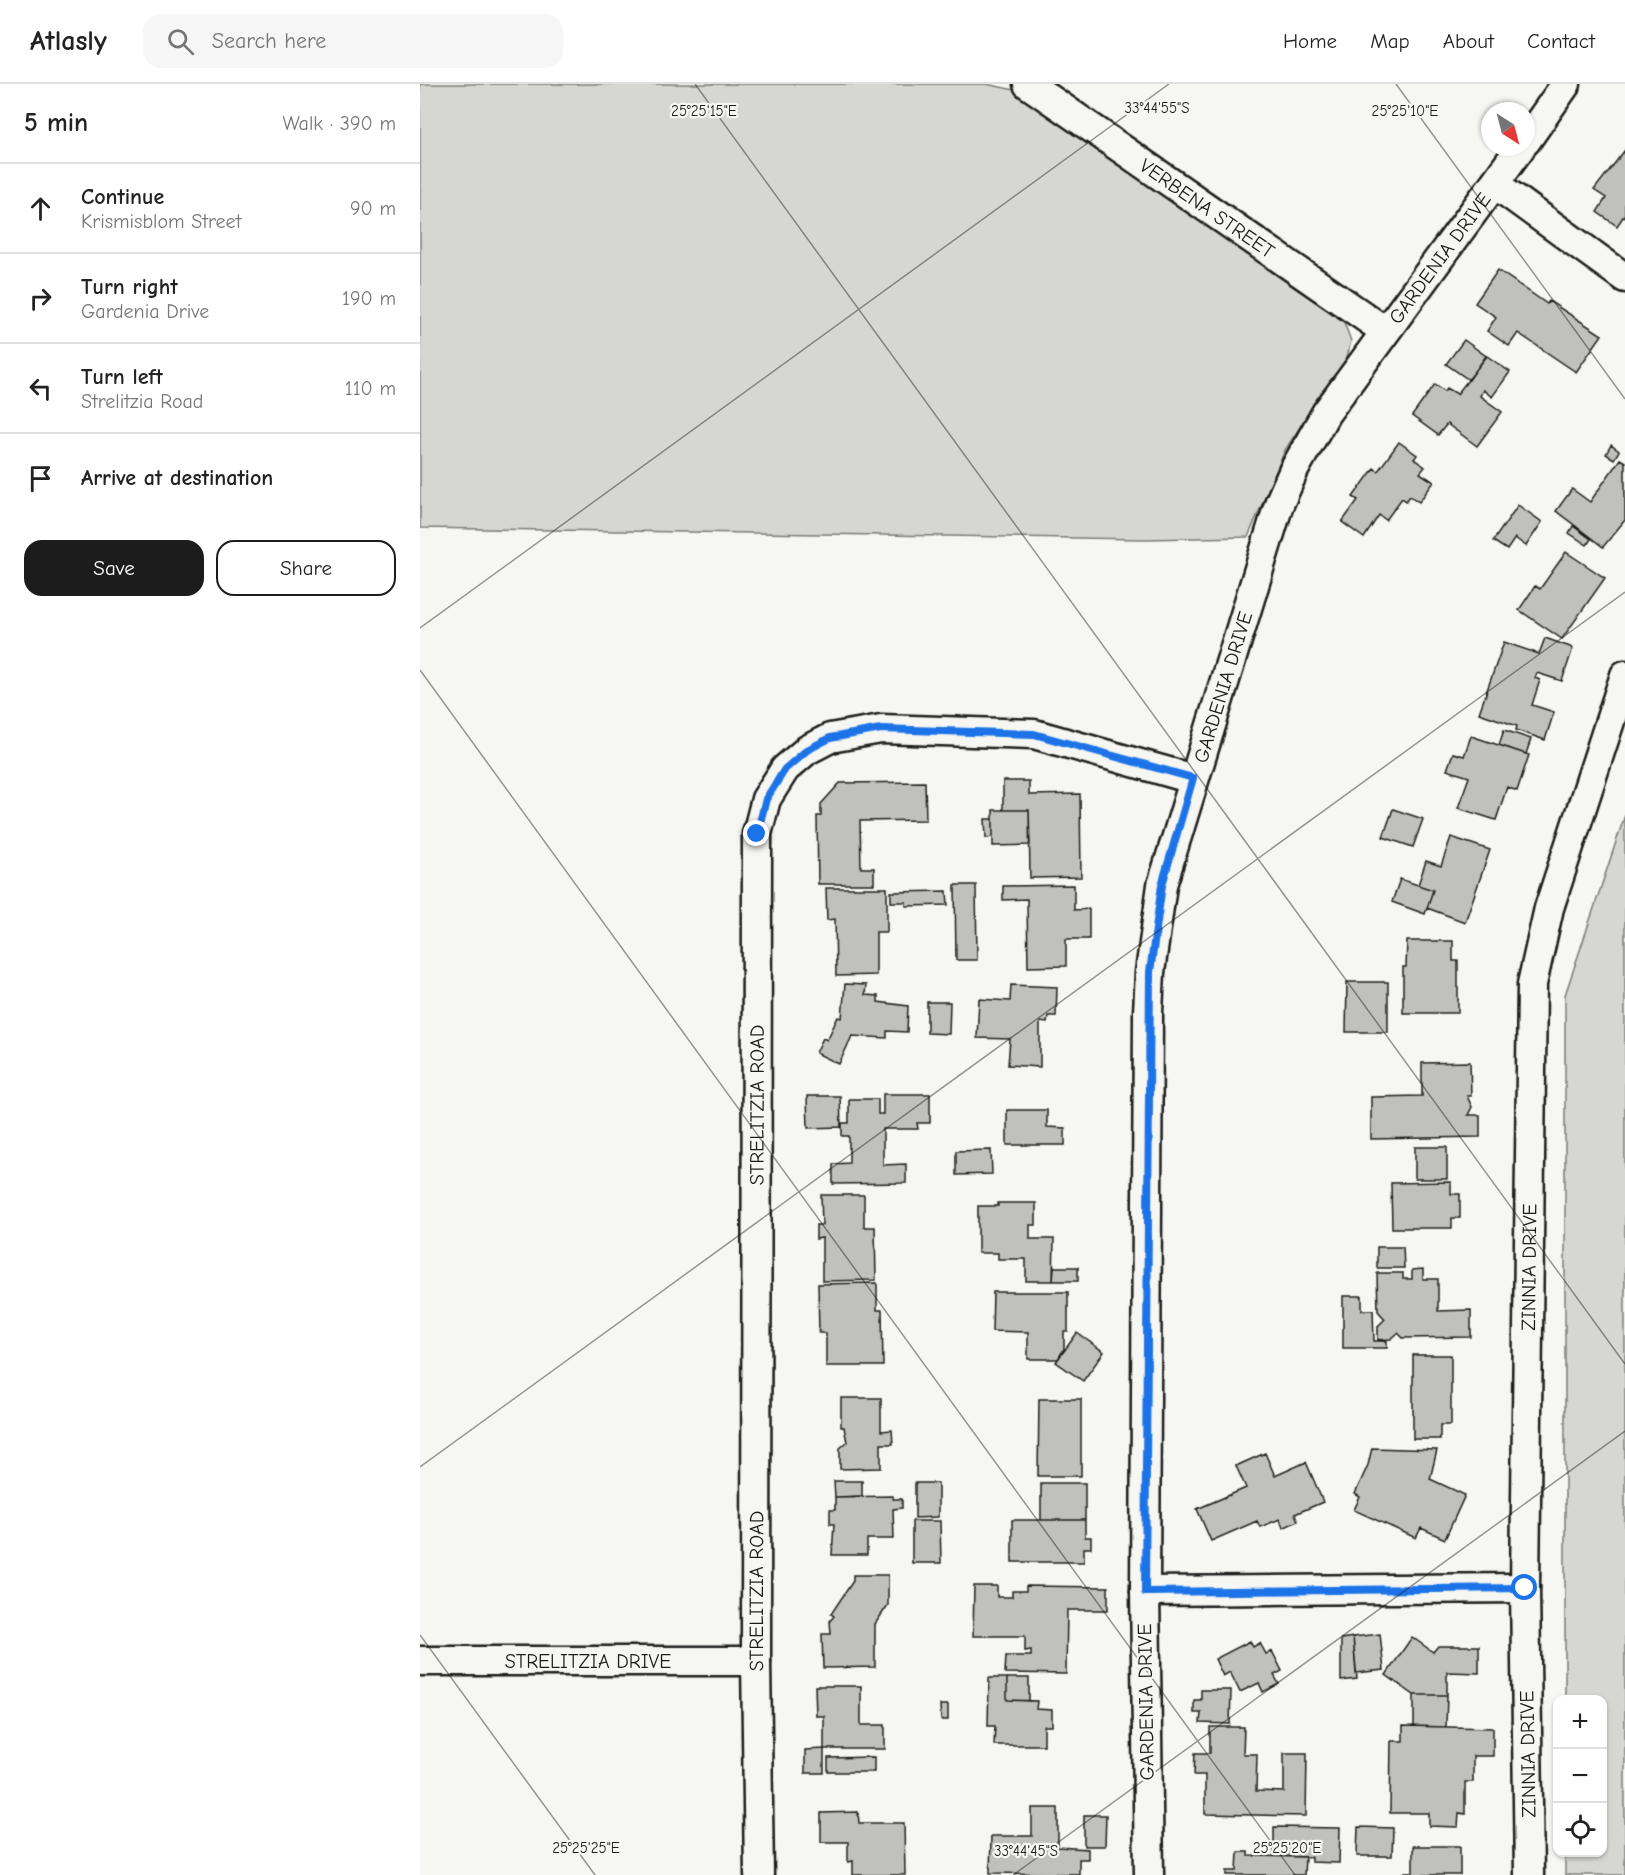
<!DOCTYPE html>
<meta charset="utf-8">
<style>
body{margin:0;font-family:"Comic Neue",sans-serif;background:#f6f6f6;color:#222}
.controls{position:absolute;right:18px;bottom:18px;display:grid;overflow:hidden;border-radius:12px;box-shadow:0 2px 4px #0004}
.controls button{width:54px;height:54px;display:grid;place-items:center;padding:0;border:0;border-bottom:2px solid #e0e0e0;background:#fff;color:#222;font:30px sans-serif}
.compass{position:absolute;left:1061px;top:18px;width:54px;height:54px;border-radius:50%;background:#fff;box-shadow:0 2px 4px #0004;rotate:144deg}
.stop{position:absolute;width:18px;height:18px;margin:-14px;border:4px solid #1a73e8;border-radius:50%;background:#fff}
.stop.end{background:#1a73e8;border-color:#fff;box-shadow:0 2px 6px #0008}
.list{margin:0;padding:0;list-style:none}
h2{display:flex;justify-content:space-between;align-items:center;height:78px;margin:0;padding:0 24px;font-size:26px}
h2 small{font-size:20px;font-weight:400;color:#767676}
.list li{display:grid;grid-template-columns:39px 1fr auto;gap:18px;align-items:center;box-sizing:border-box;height:90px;padding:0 24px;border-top:2px solid #e0e0e0}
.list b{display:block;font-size:22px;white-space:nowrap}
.list p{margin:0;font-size:20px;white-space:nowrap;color:#767676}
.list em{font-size:20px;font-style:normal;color:#767676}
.actions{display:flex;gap:12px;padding:18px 24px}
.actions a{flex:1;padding:14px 0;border:2px solid #1c1c1c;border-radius:18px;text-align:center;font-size:21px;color:#1c1c1c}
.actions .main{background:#1c1c1c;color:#fff}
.icon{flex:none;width:33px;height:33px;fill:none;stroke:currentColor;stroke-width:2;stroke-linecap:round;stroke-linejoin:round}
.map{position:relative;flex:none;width:1205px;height:1791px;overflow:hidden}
header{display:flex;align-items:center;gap:36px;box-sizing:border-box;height:84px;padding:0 30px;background:#fff;border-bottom:2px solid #e0e0e0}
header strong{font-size:28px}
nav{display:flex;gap:33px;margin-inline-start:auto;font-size:21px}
.search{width:420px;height:54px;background:#f6f6f6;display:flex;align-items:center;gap:15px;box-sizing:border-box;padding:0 21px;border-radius:18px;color:#767676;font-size:22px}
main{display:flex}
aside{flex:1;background:#fff}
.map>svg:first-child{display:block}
</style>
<header>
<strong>Atlasly</strong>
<div class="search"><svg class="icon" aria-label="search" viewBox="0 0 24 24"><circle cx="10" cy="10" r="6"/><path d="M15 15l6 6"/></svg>Search here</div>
<nav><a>Home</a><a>Map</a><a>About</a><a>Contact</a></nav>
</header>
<main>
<aside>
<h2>5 min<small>Walk · 390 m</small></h2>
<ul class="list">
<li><svg class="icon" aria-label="ahead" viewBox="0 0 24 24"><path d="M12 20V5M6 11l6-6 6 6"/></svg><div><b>Continue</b><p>Krismisblom Street</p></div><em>90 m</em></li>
<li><svg class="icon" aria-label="right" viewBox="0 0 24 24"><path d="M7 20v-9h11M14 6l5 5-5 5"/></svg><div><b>Turn right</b><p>Gardenia Drive</p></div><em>190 m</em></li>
<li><svg class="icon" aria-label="left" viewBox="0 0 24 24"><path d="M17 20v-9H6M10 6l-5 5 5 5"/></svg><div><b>Turn left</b><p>Strelitzia Road</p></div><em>110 m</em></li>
<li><svg class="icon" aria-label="arrive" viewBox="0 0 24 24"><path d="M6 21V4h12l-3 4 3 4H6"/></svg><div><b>Arrive at destination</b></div></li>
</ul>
<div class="actions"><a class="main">Save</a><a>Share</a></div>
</aside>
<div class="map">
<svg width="1205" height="1791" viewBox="0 0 1205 1791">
<rect width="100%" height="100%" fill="#f6f6f2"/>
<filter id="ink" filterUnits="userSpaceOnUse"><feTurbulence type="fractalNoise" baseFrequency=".0167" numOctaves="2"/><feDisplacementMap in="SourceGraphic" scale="12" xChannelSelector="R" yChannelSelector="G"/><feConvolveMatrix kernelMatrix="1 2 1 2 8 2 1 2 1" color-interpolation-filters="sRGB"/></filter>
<g filter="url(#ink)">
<path fill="#d6d6d2" stroke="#797977" stroke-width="1.5" d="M0,0h566l47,10 309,223 9,24 -7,28 -19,19 -40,62 -37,87 -104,2 -724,-11z
M1205,731v1060h-60v-22l37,-1v-152l-37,-1v-704z"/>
<path fill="#c0c0bd" stroke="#1c1c1c" stroke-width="1.5" d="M1205,66v64l-8,12 -20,-14 9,-14 -12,-8z
M1078,186l49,34 2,-3 53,34 -26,37 -58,-39 -9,13 -22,-15 9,-14 -21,-14z
M1044,256l22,16 -17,24 -23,-16z
M1067,272l23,16 -18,25 -9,-7 -3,6 22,16 -25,34 -30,-22 -9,11 -26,-19 23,-32 10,7 2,-3 10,6z
M979,358l18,13 -3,4 11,8 -5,6 14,9 -15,20 -9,-6 -4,5 -4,-3 -16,22 -7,-5 -15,23 -22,-16 16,-22 -5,-3 21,-29 4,3z
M1191,361l8,6 -5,8 -8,-5z
M1200,375l5,3v58l-22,27 -47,-36 16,-22 18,13z
M1098,421l24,17 -16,24 -11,-8 -8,12 -14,-9z
M1153,442l18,13 -4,6 -18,-12z
M1146,468l39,26 -43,61 -43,-29 16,-24 5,3z
M1125,554l28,10 -11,33 -25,-8 -2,5 5,2 -8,25 22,7 -9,28 -29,-10 1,-4 -38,-13 25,-71 35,12z
M1084,646l27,9 -5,15 -27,-9z
M1051,652l58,19 -12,36 -10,-4 -11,33 -38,-12 11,-31 -22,-7 6,-17 11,3z
M583,697h26v14l51,-1 1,83 -51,1 -1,-68h-26z
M505,698l1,38 -66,1 1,47h13v16h-56l-1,-68h4v-12l19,-21z
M973,725l30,10 -10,28 -30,-10z
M573,726h36l1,35 -37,1z
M565,735h8v18l-7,1z
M1031,753l39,13 -25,72 -38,-14 6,-18 -15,-5 8,-24 15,5z
M980,795l33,11 -8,24 -33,-12z
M535,801h21l1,75h-21z
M654,801v25l15,-1v30h-23v27l-38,1 -1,-68 -24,1v-14z
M406,804h61v44h-11v43l-40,1 -1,-57 -8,1z
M527,807l1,14 -42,1v-4h-15v-10z
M987,857h46v20h5v52h-55v-46h3z
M927,898h41v50h-42z
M425,900l21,1 -1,10 13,1v6l30,4 -1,26 -20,-1v7l-35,-2 -13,28 -23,-11 7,-15 4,2 11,-23 4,1z
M591,901l46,2 -1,29h-8l-1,7 -7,-1v45l-32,-2 2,-26 -33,-1 2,-39 31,2z
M507,918h23l-1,32 -22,-1z
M1050,978l1,34h-4l5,11 -4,8h12v22l-109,2v-42l51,-1v-33z
M463,1010h47v29h-13l1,6h-35v36l23,-1v19l-73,1v-20l16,-1v-27h-7v-13h7v-24h29v15h5z
M387,1012h33l1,31 -33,1z
M587,1026h40v17l18,1v17h-58z
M995,1063h32v32h-32z
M571,1066l1,24 -36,1v-24z
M1031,1098v12h9v24h-8v10h-60l-1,-45z
M401,1111h43v32h11l1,53 -54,1v-43l-6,1v-14h6z
M578,1119h38v22h-6v14h24l-1,42h-27v-22h-28v-6h-20v-47h20z
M957,1163h26l1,21h-27z
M634,1183h24v14h-25z
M1003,1185v10h15v32l33,-1v27l-68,1 -5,-5 -7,6 -13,1v-14l7,-7 -7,-8 -1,-38h26v6h9v-9z
M457,1199v27h5l1,56h-57v-33h-7l-1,-49z
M573,1208h75v40h-4v17l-6,10h-30v-27l-36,-1z
M923,1212h19v14h11l1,31h13v7h-44z
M657,1249l27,19 -21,29 -27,-19z
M993,1271h38v70h-11v14h-27z
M421,1314h40v33l11,-1 1,14h-12v24l-41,1v-21l7,-6 -3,-15h-3z
M619,1315h42v77h-43z
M952,1364l65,2 -7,29 35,16 -20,44 -24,-11 -5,10 -62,-28 6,-13 -5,-3 13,-29z
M845,1369l10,23 31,-14 17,40 -28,12 3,7 -15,7 -3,-9 -20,8 -3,-6 -46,20 -14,-32 49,-21 -10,-22z
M414,1397h28v15l-27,1z
M495,1399h23v34l-23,1z
M621,1399h44v37h-44z
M473,1412v3h9v9l-9,1 1,30h-27v16h-35l2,-31h-4v-14h5v-13z
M592,1436h73v17h6v11h-7v14h-72z
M492,1437h28l1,42h-29z
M433,1491h35v30l-13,19v43l-52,1 -1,-34h9l-1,-13 4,-5 -3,-2 22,-33z
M554,1502h23v11h15v-6h14v-5l82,1v23h-41l-1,64 -61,-1 1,-17h25v-6l-6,1v-15h-52z
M960,1550l4,36 -28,3 -3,-36z
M933,1553l4,42 -16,2v-42z
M992,1553l21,15 5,-6h41v27l-32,-1v23h-33l-28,-20z
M830,1557l3,6 7,-4 6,11 6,-3 10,20 -8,4 5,9 -16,8 -4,-9 -19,9 -10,-20 -7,4 -8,-17z
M569,1594h18v22l30,1 -1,8 16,1v16h-8v19h-50l1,-19h-7z
M587,1594h22v23l-22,-1z
M395,1602h46v39h24v24h-61v-33h-8z
M781,1606h30l-1,34 -30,-1 1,-10h-7v-13h7z
M994,1611h33l-1,32 -32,-1z
M520,1621h8v15h-7z
M983,1642l90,2v28h-20v26h-8v32l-6,-1 -1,14 -29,-1v-13h-39l1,-72h12z
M790,1643h34l-1,27h14l-1,37 28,1v-39h23l-1,63 -101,-2v-39h-11l1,-22h15z
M404,1665v24h-19v-23z
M454,1673v15h-46v-14z
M612,1724h26v39l30,2v10h-9v15l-89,-1 1,-37h41z
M438,1728l1,11h45l1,52h-52v-14l-5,1v-20h-27v-29z
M664,1731h22l-1,31h-21z
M854,1743l66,1 -1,35 -28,-1v-5l-37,-1z
M938,1743l35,1 -1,28h-35z
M993,1762h47v29h-55v-3h8z
M818,1768h10v4l57,1 -1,18h-77v-4h10z"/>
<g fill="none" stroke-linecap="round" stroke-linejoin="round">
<defs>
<g id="minor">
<path id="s1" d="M608,0l357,247"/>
<path d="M1106,57l40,-57"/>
<path d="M1075,100l130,94"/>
<path d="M725,1507l380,-3"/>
<path id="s2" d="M0,1577h336"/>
<path id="s3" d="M339,1791l-3,-214 1,-827 9,-35 19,-30 22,-19 23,-12 51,-9 153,5 159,45"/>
<path id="s4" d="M729,1791l-4,-284 3,-579 2,-40 12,-87 117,-381 15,-34 32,-57 195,-266"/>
<path id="s5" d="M1109,1791l-4,-287 7,-604 17,-76 76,-233"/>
</g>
</defs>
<use href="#minor" stroke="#1c1c1c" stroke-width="33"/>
<use href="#minor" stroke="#f6f6f2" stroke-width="28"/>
</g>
</g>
<g fill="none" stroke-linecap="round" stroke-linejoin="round" filter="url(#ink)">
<path stroke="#1a73e8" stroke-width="8" d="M337,750l9,-35 19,-30 22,-19 23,-12 51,-9 153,5 159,44 -31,107 -12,87 -5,620 380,-4"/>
</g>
<path fill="none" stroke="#1c1c1c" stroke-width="1.5" stroke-opacity="0.45" d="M275,0l930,1280M976,0l229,315M0,544l749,-544M0,586l875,1205M0,1383l1205,-875M0,1551l175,240M593,1791l612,-444"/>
<g text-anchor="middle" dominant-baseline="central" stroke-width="4.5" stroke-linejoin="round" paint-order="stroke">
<g font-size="20" fill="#1c1c1c" stroke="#f6f6f2">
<text stroke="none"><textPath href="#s1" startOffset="218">VERBENA STREET</textPath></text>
<text stroke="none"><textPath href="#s4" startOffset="1684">GARDENIA DRIVE</textPath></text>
<text stroke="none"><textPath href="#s4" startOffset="1198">GARDENIA DRIVE</textPath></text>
<text stroke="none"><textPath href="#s3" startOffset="770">STRELITZIA ROAD</textPath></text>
<text stroke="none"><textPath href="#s5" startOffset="608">ZINNIA DRIVE</textPath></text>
<text stroke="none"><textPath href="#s3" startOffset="284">STRELITZIA ROAD</textPath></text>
<text stroke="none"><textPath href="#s2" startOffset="168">STRELITZIA DRIVE</textPath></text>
<text transform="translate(726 1618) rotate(-91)">GARDENIA DRIVE</text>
<text transform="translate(1108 1670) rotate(-91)">ZINNIA DRIVE</text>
</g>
</g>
<g font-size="15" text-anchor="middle" fill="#1c1c1c" stroke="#f6f6f2" stroke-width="4.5" stroke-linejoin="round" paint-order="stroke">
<text x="737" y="29">33°44'55"S</text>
<text x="284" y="32">25°25'15"E</text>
<text x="985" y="32">25°25'10"E</text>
<text x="166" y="1769">25°25'25"E</text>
<text x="867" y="1769">25°25'20"E</text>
<text x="606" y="1772">33°44'45"S</text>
</g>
</svg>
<div class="controls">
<button>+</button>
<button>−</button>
<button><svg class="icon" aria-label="locate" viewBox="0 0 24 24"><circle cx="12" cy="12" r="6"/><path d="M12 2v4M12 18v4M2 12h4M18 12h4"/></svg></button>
</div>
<svg class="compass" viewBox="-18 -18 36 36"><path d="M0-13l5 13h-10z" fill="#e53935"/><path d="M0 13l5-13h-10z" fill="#767676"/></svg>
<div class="stop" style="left:1105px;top:1504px"></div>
<div class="stop end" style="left:337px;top:750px"></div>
</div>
</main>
